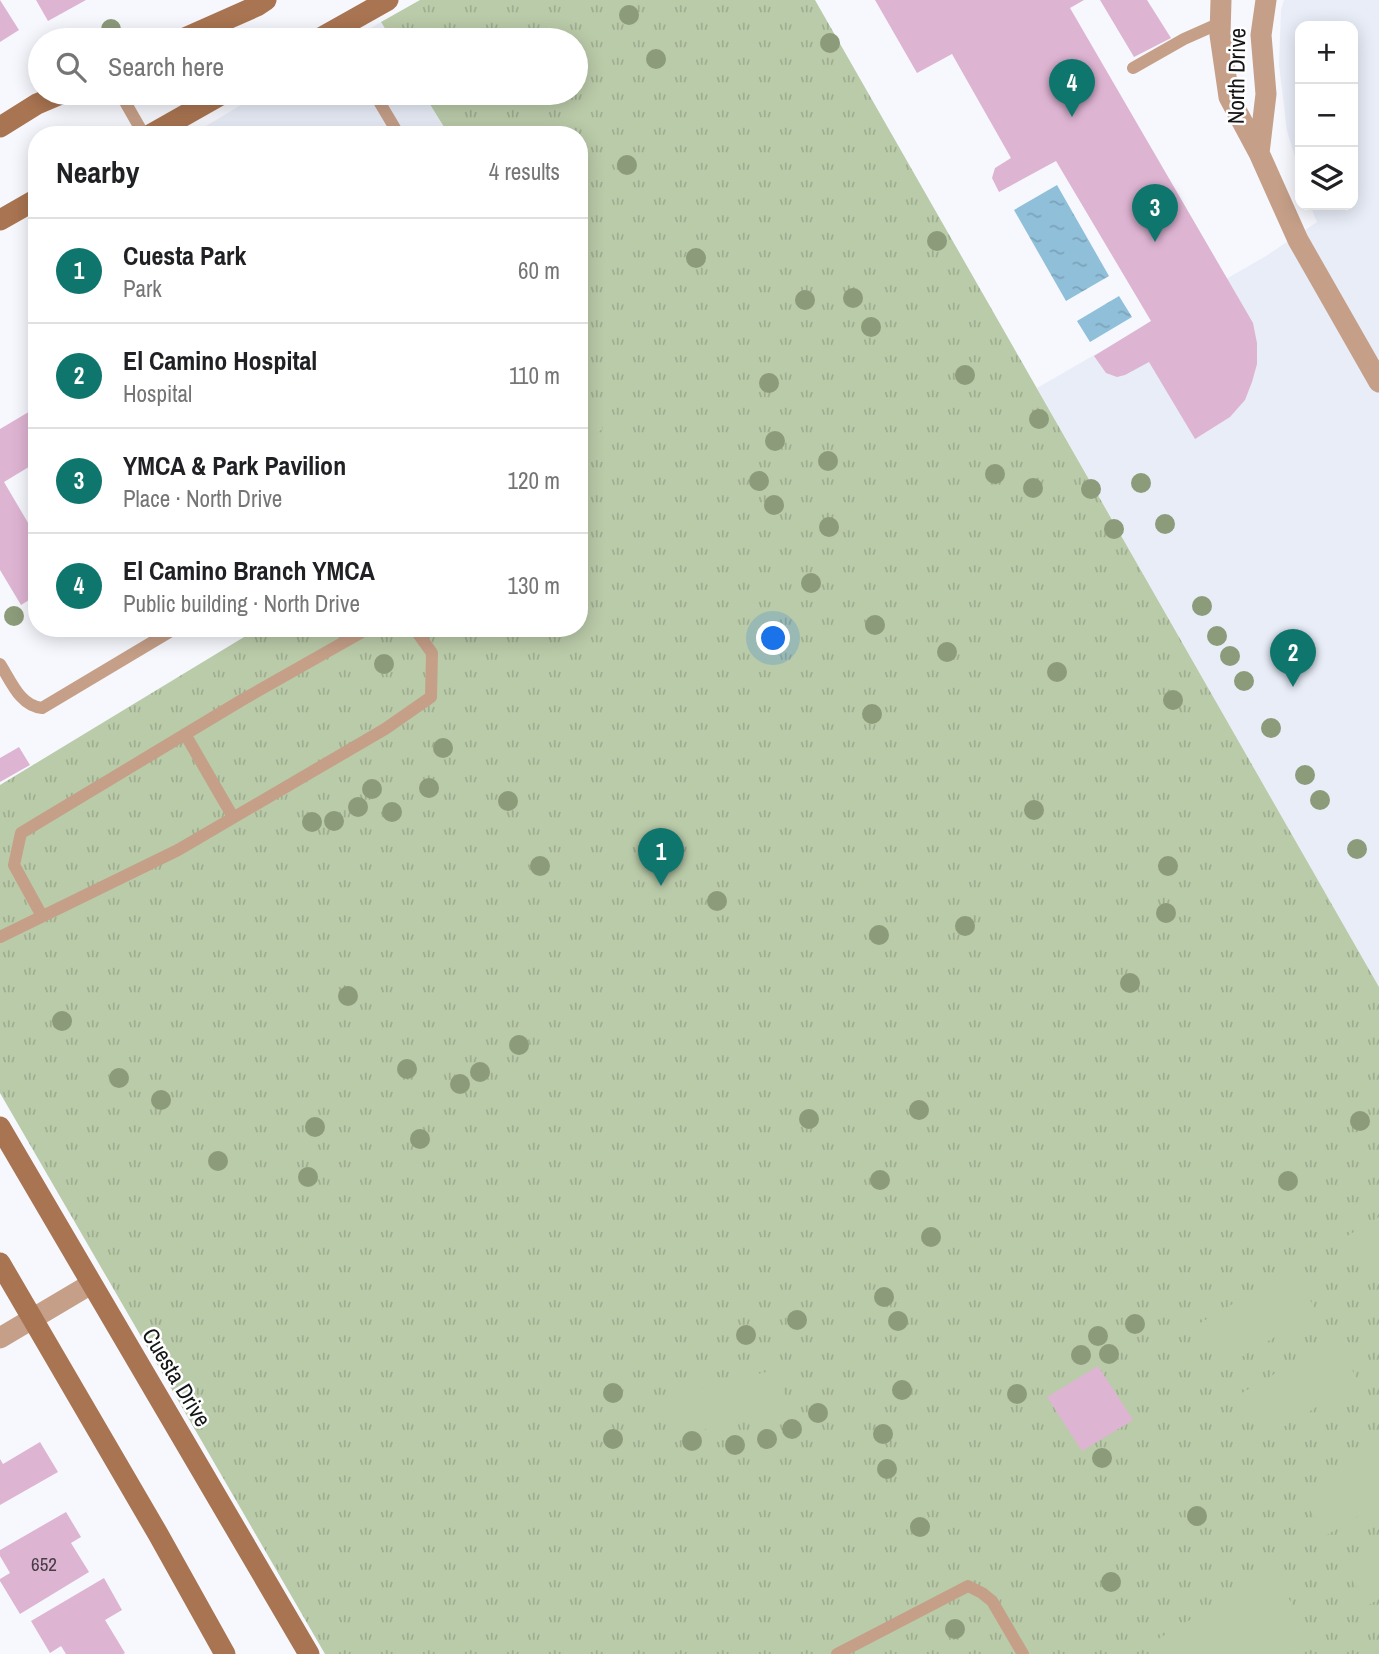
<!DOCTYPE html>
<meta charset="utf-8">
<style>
body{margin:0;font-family:"Archivo Narrow",sans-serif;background:#f6f6f6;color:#202124}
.controls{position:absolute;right:21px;top:21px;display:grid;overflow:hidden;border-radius:14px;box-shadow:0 4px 18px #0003}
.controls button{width:63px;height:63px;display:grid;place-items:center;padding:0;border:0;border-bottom:2px solid #e0e0e0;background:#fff;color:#202124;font:35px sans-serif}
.you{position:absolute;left:774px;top:639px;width:24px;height:24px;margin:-18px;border:5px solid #fff;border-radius:50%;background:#1a73e8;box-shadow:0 0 0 10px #1a73e833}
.badge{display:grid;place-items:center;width:46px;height:46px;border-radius:50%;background:#0f766e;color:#fff;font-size:23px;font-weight:700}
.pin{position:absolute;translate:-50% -58px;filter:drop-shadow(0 2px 4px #0008)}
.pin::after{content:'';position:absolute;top:37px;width:24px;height:21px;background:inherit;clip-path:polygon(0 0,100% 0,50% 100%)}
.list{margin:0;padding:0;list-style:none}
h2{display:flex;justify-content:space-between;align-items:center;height:91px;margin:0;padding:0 28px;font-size:30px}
h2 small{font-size:23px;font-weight:400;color:#757577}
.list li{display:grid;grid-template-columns:46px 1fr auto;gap:21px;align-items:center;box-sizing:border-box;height:105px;padding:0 28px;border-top:2px solid #e0e0e0}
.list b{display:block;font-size:26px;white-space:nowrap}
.list p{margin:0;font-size:23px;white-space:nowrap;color:#757577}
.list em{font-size:23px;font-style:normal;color:#757577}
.icon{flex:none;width:38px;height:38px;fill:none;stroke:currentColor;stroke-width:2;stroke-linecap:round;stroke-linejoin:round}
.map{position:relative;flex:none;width:1379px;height:1654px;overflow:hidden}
.search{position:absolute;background:#fff;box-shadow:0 4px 18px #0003;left:28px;top:28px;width:560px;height:77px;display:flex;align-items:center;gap:18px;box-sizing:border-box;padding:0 24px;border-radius:38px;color:#757577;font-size:26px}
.panel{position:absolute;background:#fff;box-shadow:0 4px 18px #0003;left:28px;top:126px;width:560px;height:511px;border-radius:28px}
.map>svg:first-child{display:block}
</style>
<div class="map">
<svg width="1379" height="1654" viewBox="0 0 1379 1654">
<defs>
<pattern id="park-tufts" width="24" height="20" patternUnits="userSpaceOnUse" patternTransform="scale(1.75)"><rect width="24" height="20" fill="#bacba9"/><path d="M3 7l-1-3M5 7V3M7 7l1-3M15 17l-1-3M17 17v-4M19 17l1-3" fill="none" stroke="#9fad91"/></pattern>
<pattern id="water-ripples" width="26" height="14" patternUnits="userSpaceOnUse" patternTransform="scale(1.75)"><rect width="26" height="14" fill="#90bfda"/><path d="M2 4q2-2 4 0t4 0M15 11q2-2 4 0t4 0" fill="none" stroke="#7ba3ba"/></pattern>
</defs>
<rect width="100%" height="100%" fill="#f6f8fd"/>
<path fill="#e8edf8" d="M1284,0h95v987l-342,-599 229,-132 51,-34 -7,-17h43v-179h-53v147l-13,-42 -8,-66 2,-55z
M381,22l11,18h-42z
M261,93h162l26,42h-258z"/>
<path fill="url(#park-tufts)" d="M420,0h395l564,987v667h-1054l-325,-561v-308l259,-157h320v-493h-130l-26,-42h153v-53h-184l-11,-18z"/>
<path fill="#bacba9" d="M579,388l24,41 -24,13z
M1379,1217v58l-12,7 -25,-43z
M1292,1269l25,43 -91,54 -26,-43z
M1334,1339l25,43 -91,54 -26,-43z
M778,1369l11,41 -116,27 -10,-40z
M1379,1446v58l-54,32 -25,-43z
M1379,1542v57l-12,7 -25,-43z
M1272,1571l42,69 -23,14h-124l-9,-15z"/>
<path fill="url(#water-ripples)" d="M1057,185l52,91 -43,25 -52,-91z
M1119,296l13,21 -42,25 -13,-21z"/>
<path fill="#deb4d3" d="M0,0l19,30 -19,12z
M36,0h50l-38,21z
M875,0h209l-14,8 183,315 4,20v21l-5,18 -7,18 -15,17 -35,22 -46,-77 -24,13 -8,2 -11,-4 -12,-17 57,-35 -95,-160 -57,31 -7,-14 3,-10 16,-10 -59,-104 -35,19z
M1100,0h47l24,38 -37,19z
M37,407v55l-33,20 33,56v57l-16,10 -21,-35v-141z
M19,747l11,18 -30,17v-24z
M1098,1366l35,54 -51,31 -35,-54z
M40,1442l18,30 -58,33v-46l3,5z
M66,1512l15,25 -10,6 18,29 -69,42 -20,-33v-2l10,-6 -10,-17v-6z
M104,1578l18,32 -17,10 20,33 -2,1h-57l-5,-8 -11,7 -19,-32z"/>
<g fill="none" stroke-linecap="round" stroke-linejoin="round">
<path stroke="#c59f88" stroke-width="12" d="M1133,68l51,-29 36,-16
M120,93l24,42
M374,93l25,42
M0,664c11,17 20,42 42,44l134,-80
M185,734l48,83
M42,916l-28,-51 7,-32 221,-133 127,-72
M0,937l178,-87 207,-121 46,-32 1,-44 -18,-25
M837,1654l131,-68 14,7 10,8 31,53"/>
<path stroke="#c59f88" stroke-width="21" d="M1221,0l-1,35 9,62 30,56 39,87 81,142
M1259,153l7,-59 -5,-59 5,-35
M0,1338l91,-54"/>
<path stroke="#a97451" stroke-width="21" d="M180,40l77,-34 9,-6
M317,40l71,-40
M0,127l37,-23 26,-11
M150,135l74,-42
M0,220l37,-21
M0,1127l309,527
M0,1263l158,271 67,120"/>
</g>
<g fill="#8c9b7a">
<circle cx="629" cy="15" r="10"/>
<circle cx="111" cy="29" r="10"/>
<circle cx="830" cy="43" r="10"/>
<circle cx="656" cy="59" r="10"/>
<circle cx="627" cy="165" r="10"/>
<circle cx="937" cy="241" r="10"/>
<circle cx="696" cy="258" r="10"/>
<circle cx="853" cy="298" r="10"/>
<circle cx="805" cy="300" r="10"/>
<circle cx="871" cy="327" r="10"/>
<circle cx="965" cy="375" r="10"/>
<circle cx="769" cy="383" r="10"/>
<circle cx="1039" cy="419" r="10"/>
<circle cx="775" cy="441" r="10"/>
<circle cx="828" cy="461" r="10"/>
<circle cx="995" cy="474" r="10"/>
<circle cx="759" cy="481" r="10"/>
<circle cx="1141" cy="483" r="10"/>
<circle cx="1033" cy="488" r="10"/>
<circle cx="1091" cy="489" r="10"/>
<circle cx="774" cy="505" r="10"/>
<circle cx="1165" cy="524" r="10"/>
<circle cx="829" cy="527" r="10"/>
<circle cx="1114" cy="529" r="10"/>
<circle cx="811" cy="583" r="10"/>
<circle cx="1202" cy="606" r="10"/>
<circle cx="14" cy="616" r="10"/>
<circle cx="875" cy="625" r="10"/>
<circle cx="1217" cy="636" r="10"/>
<circle cx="947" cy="652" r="10"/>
<circle cx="1230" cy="656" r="10"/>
<circle cx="384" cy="664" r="10"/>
<circle cx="1057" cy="672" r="10"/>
<circle cx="1244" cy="681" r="10"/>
<circle cx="1173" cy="700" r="10"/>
<circle cx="872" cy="714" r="10"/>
<circle cx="1271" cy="728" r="10"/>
<circle cx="443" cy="748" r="10"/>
<circle cx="1305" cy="775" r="10"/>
<circle cx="429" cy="788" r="10"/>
<circle cx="372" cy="789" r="10"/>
<circle cx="1320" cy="800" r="10"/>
<circle cx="508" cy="801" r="10"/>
<circle cx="358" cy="807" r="10"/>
<circle cx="1034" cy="810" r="10"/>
<circle cx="392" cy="812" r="10"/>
<circle cx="334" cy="821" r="10"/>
<circle cx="312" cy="822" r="10"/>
<circle cx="1357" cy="849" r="10"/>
<circle cx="540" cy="866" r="10"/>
<circle cx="1168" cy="866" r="10"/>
<circle cx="717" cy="901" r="10"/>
<circle cx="1166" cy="913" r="10"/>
<circle cx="965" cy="926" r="10"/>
<circle cx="879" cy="935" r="10"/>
<circle cx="1130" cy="983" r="10"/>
<circle cx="348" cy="996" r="10"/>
<circle cx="62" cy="1021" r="10"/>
<circle cx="519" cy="1045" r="10"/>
<circle cx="407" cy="1069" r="10"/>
<circle cx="480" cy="1072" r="10"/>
<circle cx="119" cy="1078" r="10"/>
<circle cx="460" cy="1084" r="10"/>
<circle cx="161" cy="1100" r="10"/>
<circle cx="919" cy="1110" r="10"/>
<circle cx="809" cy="1119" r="10"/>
<circle cx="1360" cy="1121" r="10"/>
<circle cx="315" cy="1127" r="10"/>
<circle cx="420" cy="1139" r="10"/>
<circle cx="218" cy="1161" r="10"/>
<circle cx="308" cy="1177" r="10"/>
<circle cx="880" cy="1180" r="10"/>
<circle cx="1288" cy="1181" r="10"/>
<circle cx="931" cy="1237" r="10"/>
<circle cx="884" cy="1297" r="10"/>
<circle cx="797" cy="1320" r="10"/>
<circle cx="898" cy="1321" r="10"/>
<circle cx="1135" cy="1324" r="10"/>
<circle cx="746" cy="1335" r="10"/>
<circle cx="1098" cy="1336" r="10"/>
<circle cx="1109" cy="1354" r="10"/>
<circle cx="1081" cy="1355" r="10"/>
<circle cx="902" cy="1390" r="10"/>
<circle cx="613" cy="1393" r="10"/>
<circle cx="1017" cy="1394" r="10"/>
<circle cx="818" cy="1413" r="10"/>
<circle cx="792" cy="1429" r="10"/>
<circle cx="883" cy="1434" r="10"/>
<circle cx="613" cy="1439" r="10"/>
<circle cx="767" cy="1439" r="10"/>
<circle cx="692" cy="1441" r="10"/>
<circle cx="735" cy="1445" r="10"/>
<circle cx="1102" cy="1458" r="10"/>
<circle cx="887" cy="1469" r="10"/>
<circle cx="1197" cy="1516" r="10"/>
<circle cx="920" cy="1527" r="10"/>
<circle cx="1111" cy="1582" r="10"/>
<circle cx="955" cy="1629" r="10"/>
</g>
<g text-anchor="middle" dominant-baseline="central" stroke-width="5" stroke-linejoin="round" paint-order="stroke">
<g font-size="19" fill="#463d45">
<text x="44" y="1564">652</text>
</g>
<g font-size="23" fill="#141516" stroke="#fff">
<text transform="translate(1236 76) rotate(-89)">North Drive</text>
<text transform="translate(177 1377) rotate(59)">Cuesta Drive</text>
</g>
</g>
</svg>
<div class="controls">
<button>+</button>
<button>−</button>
<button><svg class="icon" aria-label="layers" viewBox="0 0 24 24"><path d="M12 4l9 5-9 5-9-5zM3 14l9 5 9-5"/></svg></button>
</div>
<div class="you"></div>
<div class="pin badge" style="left:661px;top:886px">1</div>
<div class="pin badge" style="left:1293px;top:687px">2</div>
<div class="pin badge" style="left:1155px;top:242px">3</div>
<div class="pin badge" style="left:1072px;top:117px">4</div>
<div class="search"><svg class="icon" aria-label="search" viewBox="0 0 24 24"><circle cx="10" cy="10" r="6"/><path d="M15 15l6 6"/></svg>Search here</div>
<section class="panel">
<h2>Nearby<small>4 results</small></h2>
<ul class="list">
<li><span class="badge">1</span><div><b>Cuesta Park</b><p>Park</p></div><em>60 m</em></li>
<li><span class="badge">2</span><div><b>El Camino Hospital</b><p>Hospital</p></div><em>110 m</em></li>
<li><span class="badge">3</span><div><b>YMCA &amp; Park Pavilion</b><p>Place · North Drive</p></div><em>120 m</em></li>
<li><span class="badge">4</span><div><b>El Camino Branch YMCA</b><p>Public building · North Drive</p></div><em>130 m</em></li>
</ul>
</section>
</div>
